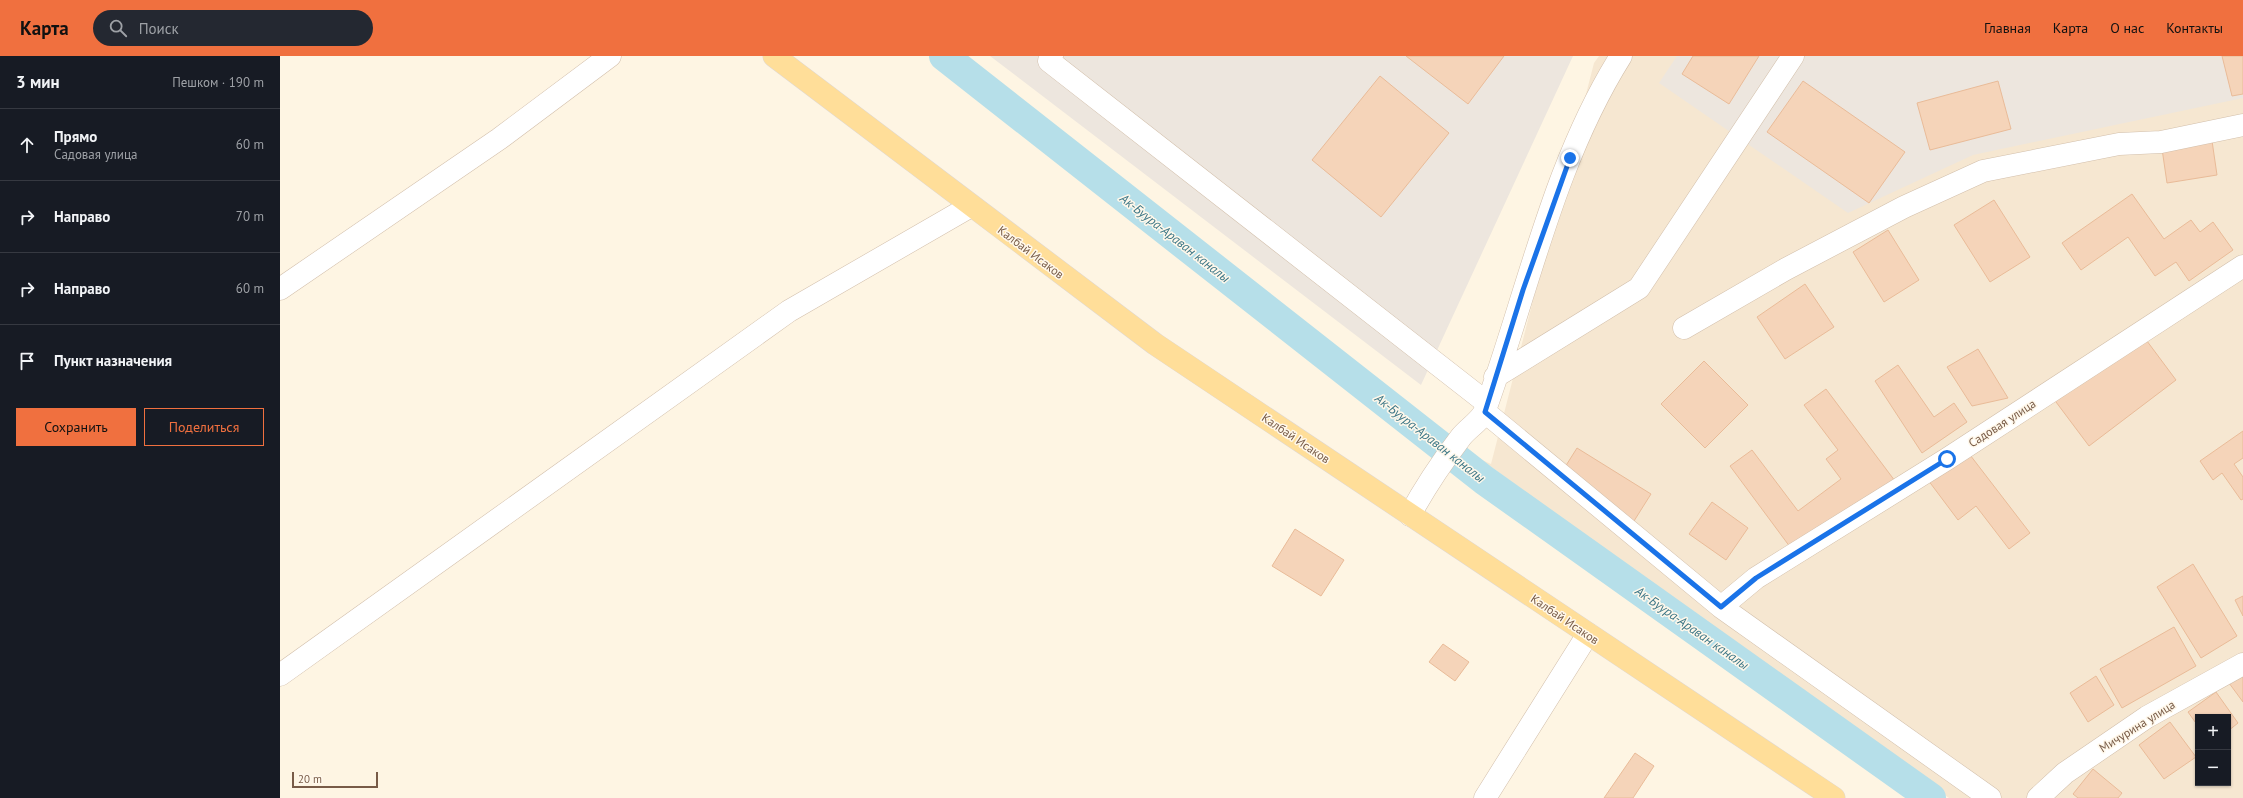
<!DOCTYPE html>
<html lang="ru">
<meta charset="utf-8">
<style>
body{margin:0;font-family:"PT Sans",sans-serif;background:#242831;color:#f1f3f6}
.controls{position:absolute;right:12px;bottom:12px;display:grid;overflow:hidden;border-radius:0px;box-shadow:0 1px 3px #0004}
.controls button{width:36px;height:36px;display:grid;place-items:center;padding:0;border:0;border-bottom:1px solid #363941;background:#171b24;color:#f1f3f6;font:20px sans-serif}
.scale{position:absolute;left:12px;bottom:10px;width:86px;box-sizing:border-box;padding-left:4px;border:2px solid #785b47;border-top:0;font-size:11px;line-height:14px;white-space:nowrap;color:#785b47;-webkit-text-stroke:3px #fff8eb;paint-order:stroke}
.stop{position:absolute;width:12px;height:12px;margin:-9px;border:3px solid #1a73e8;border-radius:50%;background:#fff}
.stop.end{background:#1a73e8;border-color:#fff;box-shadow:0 1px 4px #0008}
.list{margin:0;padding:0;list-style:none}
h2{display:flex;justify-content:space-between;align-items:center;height:52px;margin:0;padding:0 16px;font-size:17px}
h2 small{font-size:13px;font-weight:400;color:#9ea1a6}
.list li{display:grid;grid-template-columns:26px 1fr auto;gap:12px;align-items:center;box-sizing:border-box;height:72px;padding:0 16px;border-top:1px solid #363941}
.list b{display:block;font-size:15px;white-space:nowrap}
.list p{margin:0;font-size:13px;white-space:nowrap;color:#9ea1a6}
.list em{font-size:13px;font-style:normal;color:#9ea1a6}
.actions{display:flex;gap:8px;padding:12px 16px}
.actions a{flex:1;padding:9px 0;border:1px solid #f0703f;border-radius:0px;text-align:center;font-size:14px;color:#f0703f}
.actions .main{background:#f0703f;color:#111}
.icon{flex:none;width:22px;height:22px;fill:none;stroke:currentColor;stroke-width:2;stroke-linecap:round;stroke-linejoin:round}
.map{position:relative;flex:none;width:1963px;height:742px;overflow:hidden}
header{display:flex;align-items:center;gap:24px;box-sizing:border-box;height:56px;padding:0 20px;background:#f0703f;color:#111}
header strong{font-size:19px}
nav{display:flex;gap:22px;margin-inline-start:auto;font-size:14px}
.search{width:280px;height:36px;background:#242831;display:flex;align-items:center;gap:10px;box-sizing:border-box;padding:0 14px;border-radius:22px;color:#9ea1a6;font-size:15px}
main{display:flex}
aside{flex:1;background:#171b24}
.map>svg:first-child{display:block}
</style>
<header>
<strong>Карта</strong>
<div class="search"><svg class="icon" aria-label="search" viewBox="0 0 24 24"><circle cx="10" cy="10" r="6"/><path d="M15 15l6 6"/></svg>Поиск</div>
<nav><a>Главная</a><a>Карта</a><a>О нас</a><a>Контакты</a></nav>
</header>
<main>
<aside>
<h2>3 мин<small>Пешком · 190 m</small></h2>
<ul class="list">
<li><svg class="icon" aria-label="ahead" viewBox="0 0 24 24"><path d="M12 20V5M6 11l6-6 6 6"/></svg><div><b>Прямо</b><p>Садовая улица</p></div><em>60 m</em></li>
<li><svg class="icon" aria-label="right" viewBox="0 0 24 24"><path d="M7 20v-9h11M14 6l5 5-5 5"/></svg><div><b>Направо</b></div><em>70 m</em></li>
<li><svg class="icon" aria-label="right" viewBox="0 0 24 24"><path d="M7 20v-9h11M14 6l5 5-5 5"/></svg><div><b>Направо</b></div><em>60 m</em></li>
<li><svg class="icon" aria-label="arrive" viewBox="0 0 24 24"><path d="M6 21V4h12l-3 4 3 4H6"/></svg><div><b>Пункт назначения</b></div></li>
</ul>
<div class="actions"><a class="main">Сохранить</a><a>Поделиться</a></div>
</aside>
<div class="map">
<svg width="1963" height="742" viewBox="0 0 1963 742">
<rect width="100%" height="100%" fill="#fef5e3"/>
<path fill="#f6e7d1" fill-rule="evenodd" d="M1319,0h644v742h-294l-161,-114 -306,-224 9,4 103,-401zM1918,661h30v66h-30z"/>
<path fill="#ede6de" d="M710,0h583l-152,329z
M1397,0h566v42l-270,57 -125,58 -189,-130z"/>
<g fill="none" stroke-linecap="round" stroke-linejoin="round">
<path stroke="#b6dfe9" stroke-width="30" d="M664,0l540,424 447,318"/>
</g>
<path fill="#f5d4b9" stroke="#e9bb98" d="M1126,0h98l-36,48z
M1413,0h66l-30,48 -47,-30z
M1942,0h21v38l-11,2z
M1100,20l69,57 -68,84 -69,-57z
M1523,25l102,71 -36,51 -102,-71z
M1718,25l13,48 -81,21 -13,-47z
M1931,78l6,41 -50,8 -6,-41z
M1852,138l32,45 27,-19 9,12 13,-10 20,28 -44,31 -13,-19 -21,14 -27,-39 -47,33 -19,-27z
M1714,144l36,57 -40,25 -36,-57z
M1608,174l31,50 -35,22 -31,-50z
M1525,228l29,43 -49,32 -28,-42z
M1861,277l35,47 -87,66 -36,-48z
M1698,293l30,49 -36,8 -25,-39z
M1424,305l44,44 -43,43 -44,-44z
M1618,309l36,52 20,-14 13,19 -45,31 -47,-72z
M1546,333l69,92 -99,74 -66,-89 22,-16 46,61 43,-32 -15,-20 12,-9 -34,-45z
M1963,375v27l-9,6 9,13v22l-2,1 -19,-27 -9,7 -13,-19z
M1297,392l74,46 -17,27 -74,-46z
M1687,395l63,82 -21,16 -33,-43 -18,14 -30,-40z
M1432,446l36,26 -22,32 -37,-26z
M1015,473l49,31 -23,36 -49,-30z
M1913,508l44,72 -36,22 -44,-71z
M1963,540v20l-8,-16z
M1894,571l22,39 -74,42 -22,-39z
M1163,588l26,18 -14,19 -26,-19z
M1963,618v28l-14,-19z
M1816,620l18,29 -26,17 -18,-29z
M1936,636l22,31 -10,8v-14h-30v9l-10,-14z
M1890,666l26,35 -32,22 -25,-34z
M1355,697l19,13 -21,32h-29z
M1813,713l29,24 -4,5h-40l-5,-4z"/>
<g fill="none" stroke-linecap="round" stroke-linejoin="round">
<defs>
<path id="minor" d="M772,0l-3,5 438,342
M0,233l219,-150 111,-83
M1404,272l102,-59 118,-62 79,-36 136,-27 42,-2 82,-17
M1215,321l144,-89 154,-232
M1205,356l236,195 269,191
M1130,459c15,-28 32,-53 51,-78 7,-9 21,-17 24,-27 43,-118 68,-246 136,-354
M1441,551l35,-29 191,-119 296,-193
M0,619l509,-364 182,-105
M1205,742l103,-164
M1758,742l27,-25 82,-56 96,-53"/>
<path id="major" d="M494,0l381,288 679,454"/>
</defs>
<use href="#minor" stroke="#d2bfab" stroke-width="23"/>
<use href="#major" stroke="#dfd8d3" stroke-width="23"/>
<use href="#minor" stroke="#fff" stroke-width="22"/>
<use href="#major" stroke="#ffde99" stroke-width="22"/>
</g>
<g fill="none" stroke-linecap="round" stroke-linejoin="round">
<path stroke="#1a73e8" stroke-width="5" d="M1290,102l-47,132 -38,122 236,195 35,-29 191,-119"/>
</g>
<g text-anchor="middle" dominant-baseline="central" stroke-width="3" stroke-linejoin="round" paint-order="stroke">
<g font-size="12" fill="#785b47" stroke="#fff8eb">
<text transform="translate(751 196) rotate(37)">Калбай Исаков</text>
<text transform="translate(1722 367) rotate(-33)">Садовая улица</text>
<text transform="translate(1016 382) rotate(34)">Калбай Исаков</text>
<text transform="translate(1285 563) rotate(34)">Калбай Исаков</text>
<text transform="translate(1857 670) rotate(-32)">Мичурина улица</text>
</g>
<g font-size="13" font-style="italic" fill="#3c7686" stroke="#fff8eb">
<text transform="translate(895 182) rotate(38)">Ак-Буура-Араван каналы</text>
<text transform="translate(1150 382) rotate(38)">Ак-Буура-Араван каналы</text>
<text transform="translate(1412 572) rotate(35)">Ак-Буура-Араван каналы</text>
</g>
</g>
</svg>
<div class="controls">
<button>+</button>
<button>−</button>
</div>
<div class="scale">20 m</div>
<div class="stop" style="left:1667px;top:403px"></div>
<div class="stop end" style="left:1290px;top:102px"></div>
</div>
</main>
